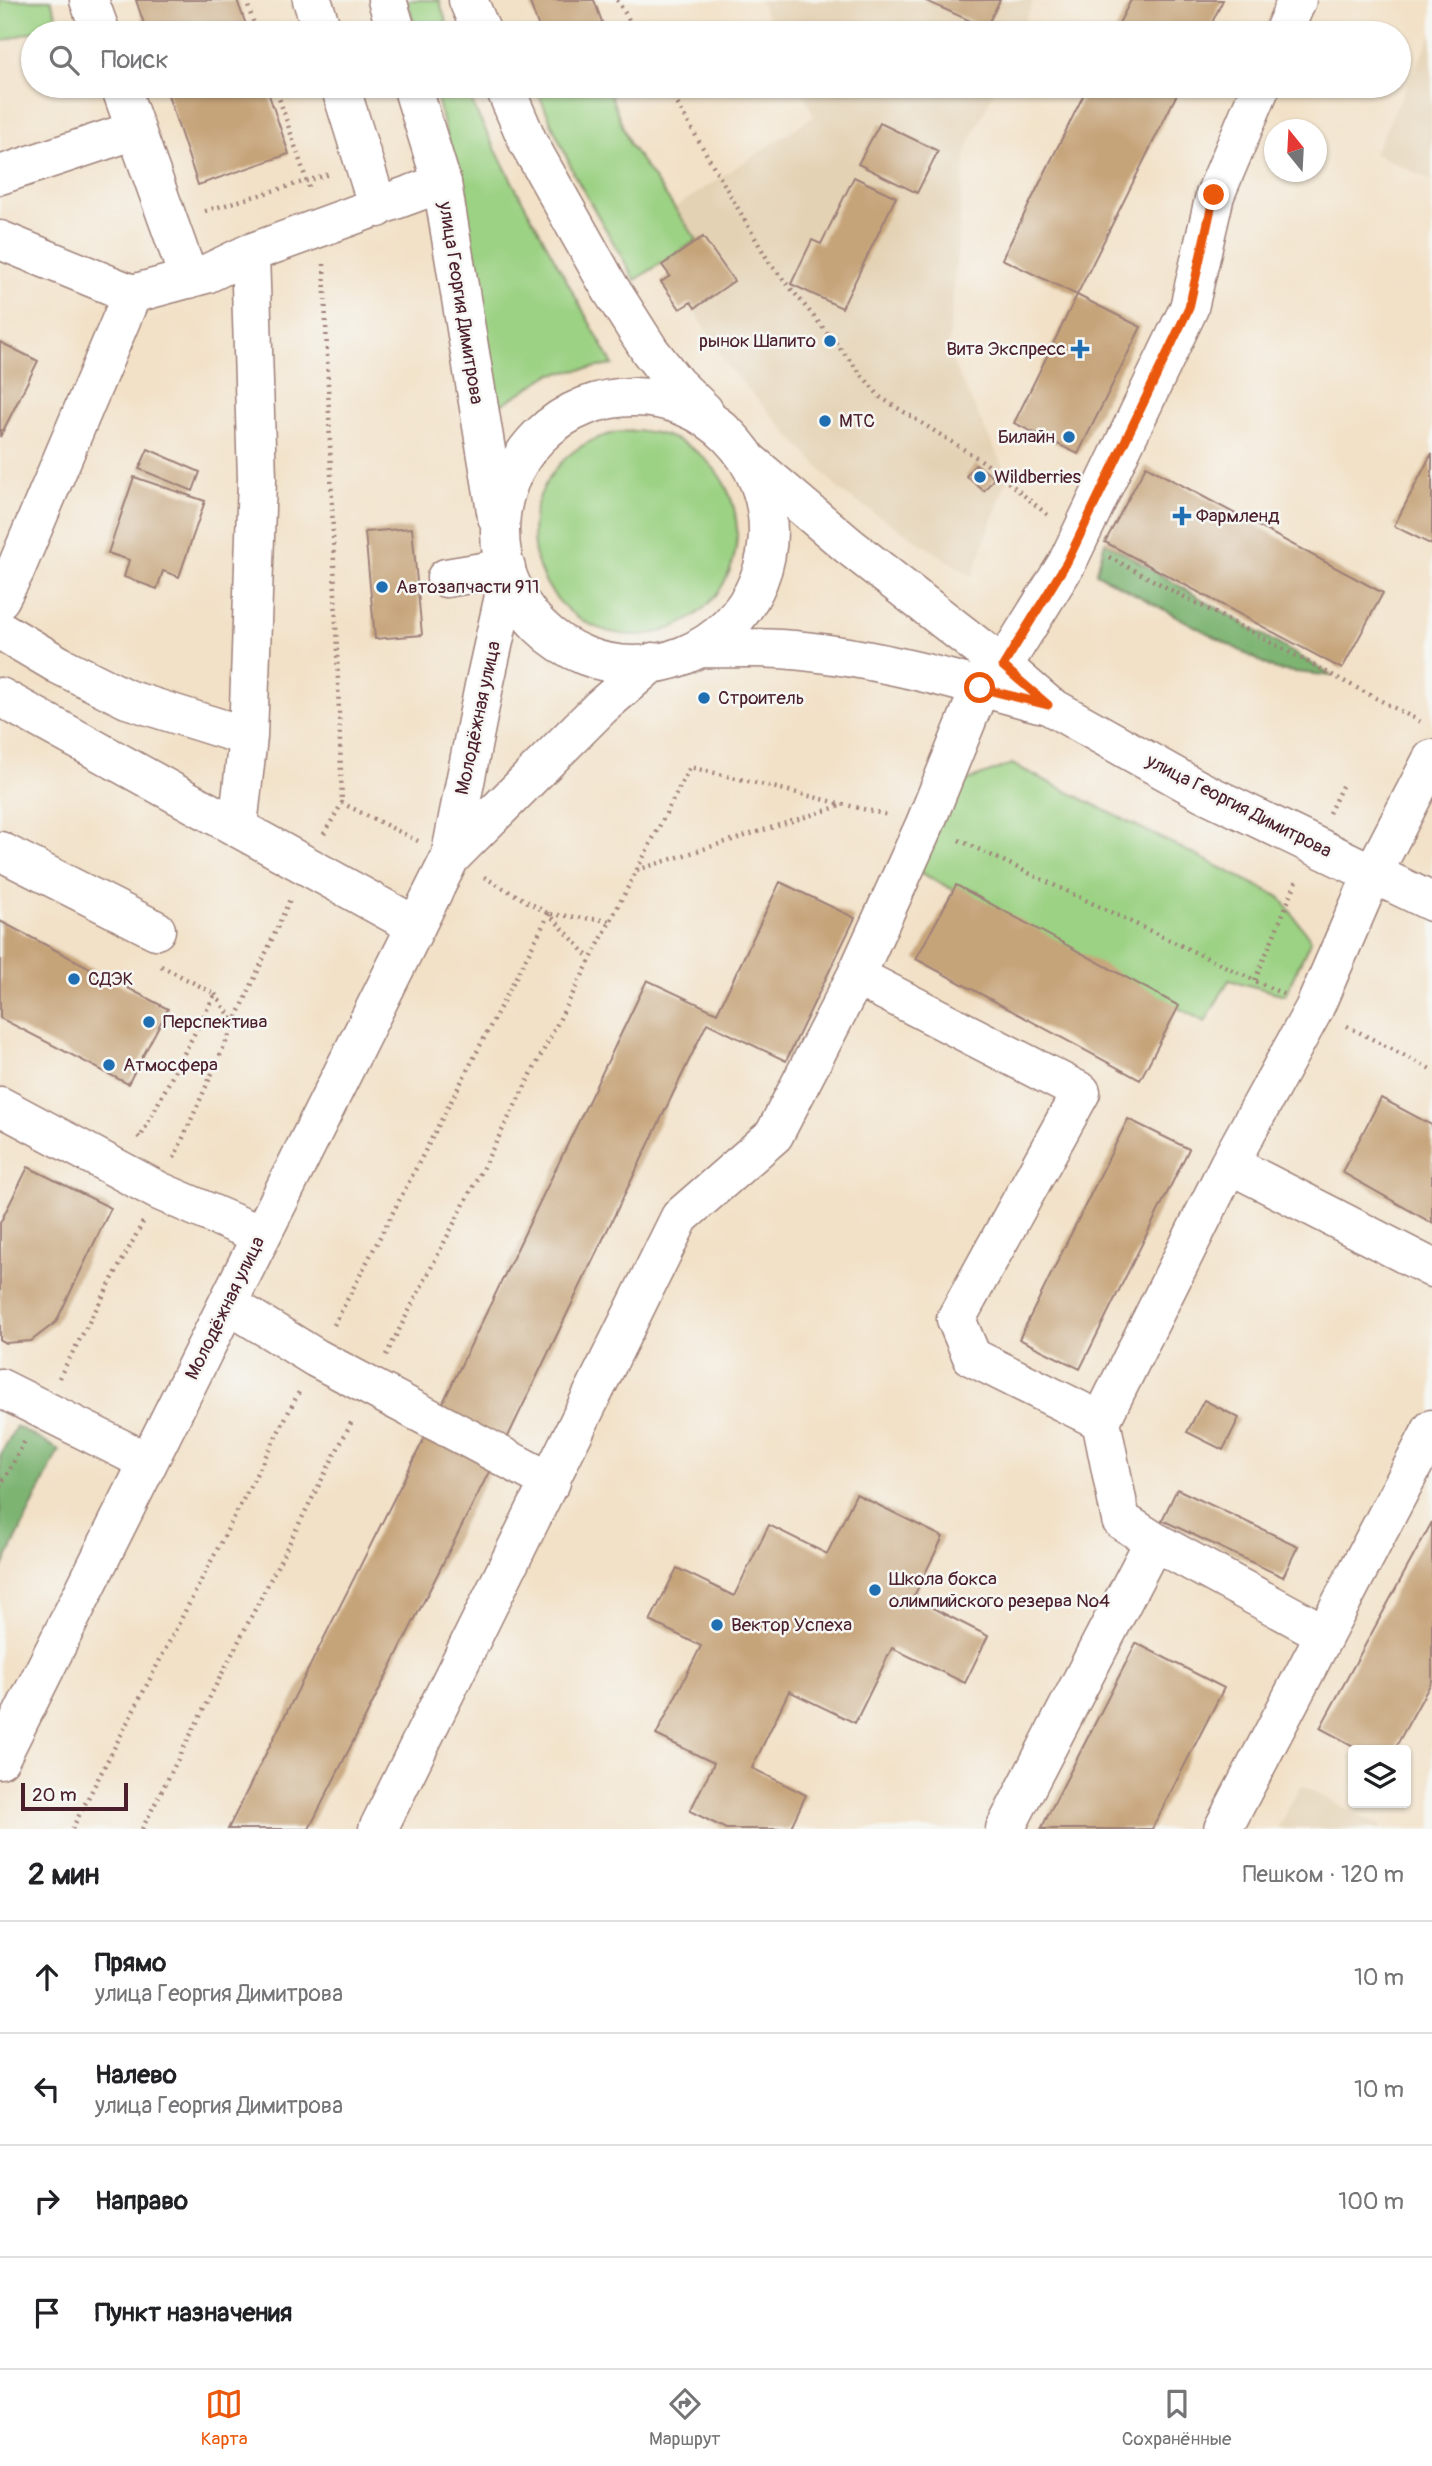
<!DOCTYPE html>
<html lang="ru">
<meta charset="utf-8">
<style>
body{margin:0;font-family:Pangolin,sans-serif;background:#f2f2f2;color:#202124}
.controls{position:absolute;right:21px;bottom:21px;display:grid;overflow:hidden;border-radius:7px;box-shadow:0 2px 5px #0004}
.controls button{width:63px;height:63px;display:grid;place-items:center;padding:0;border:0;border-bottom:2px solid #e0e0e0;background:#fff;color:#202124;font:35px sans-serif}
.compass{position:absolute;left:1264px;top:119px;width:63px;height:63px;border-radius:50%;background:#fff;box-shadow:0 2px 5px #0004;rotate:342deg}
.scale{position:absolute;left:21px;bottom:18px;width:107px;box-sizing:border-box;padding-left:7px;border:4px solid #4a1f2b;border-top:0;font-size:19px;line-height:24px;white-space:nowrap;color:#4a1f2b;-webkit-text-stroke:5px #f6f6f2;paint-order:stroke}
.stop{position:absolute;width:21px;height:21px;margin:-16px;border:5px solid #ea580c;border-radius:50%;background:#fff}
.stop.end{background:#ea580c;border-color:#fff;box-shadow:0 2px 7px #0008}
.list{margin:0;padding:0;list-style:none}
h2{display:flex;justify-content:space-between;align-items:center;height:91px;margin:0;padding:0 28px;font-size:30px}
h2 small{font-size:23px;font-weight:400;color:#757577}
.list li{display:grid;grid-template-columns:46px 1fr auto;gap:21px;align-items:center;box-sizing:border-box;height:112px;padding:0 28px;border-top:2px solid #e0e0e0}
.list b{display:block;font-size:26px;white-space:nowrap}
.list p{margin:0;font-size:23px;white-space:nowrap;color:#757577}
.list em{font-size:23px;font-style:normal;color:#757577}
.icon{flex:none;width:38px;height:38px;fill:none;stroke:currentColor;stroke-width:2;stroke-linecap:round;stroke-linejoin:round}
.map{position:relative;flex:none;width:1432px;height:1829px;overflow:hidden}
.search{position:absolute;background:#fff;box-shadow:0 2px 5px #0004;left:21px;right:21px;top:21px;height:77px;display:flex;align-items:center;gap:18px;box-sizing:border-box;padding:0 24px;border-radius:38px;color:#757577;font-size:26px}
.sheet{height:539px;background:#fff}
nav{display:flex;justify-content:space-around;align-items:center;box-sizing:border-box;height:98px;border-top:2px solid #e0e0e0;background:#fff;font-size:19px;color:#757577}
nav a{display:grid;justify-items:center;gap:4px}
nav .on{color:#ea580c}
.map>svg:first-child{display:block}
</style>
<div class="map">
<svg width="1432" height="1829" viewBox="0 0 1432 1829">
<rect width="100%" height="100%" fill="#f6f6f2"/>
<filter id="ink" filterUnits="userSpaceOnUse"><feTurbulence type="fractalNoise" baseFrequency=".0143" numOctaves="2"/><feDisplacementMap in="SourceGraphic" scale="14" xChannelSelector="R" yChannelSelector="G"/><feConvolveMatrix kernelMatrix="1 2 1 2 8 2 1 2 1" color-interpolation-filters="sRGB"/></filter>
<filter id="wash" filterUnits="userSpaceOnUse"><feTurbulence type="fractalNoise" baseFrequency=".00686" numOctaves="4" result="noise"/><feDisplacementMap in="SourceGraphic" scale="28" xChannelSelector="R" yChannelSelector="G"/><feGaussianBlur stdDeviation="1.57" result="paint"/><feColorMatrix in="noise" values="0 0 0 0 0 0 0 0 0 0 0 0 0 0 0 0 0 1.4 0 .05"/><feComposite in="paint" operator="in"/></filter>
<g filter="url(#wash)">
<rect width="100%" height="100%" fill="#f2e1c7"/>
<path fill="#e4d2b4" d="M759,0h275l-15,33h-244z
M1432,34v147l-58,-28z
M800,86h196l-30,65 -18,202 60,124 -36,99 -132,-85 -111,-123 -85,-140 170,-112z
M1301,1785l84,44h-108z"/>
<path fill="#9cd284" stroke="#737858" stroke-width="2" d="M0,0h51l8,23 -59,19z
M407,0h32l11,33h-33z
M434,86h33l8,24 39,75 99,180 -62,9 -52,32 -35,-203z
M535,86h72l23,59 67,95 -62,40 -60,-104z
M533 533a102 102 0 1 1 204 0a102 102 0 1 1-204 0Z
M1012,764l268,133 31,43 -26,55 -56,-15 -24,42 -299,-157 49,-80z"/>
<path fill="#7db472" stroke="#646a4e" stroke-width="2" d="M1105,542l228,134 -57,-6 -180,-97z
M16,1426l43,24 -59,123v-117z"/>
<g id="blocks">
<path fill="#c6a47a" d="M136,0h101l12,33h-102z
M529,0h65l12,33h-65z
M924,0h76l-14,28z
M1131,0h92l-16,33h-93z
M165,86h101l23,68 -91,31z
M1088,86h93l-104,209 -75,-36z
M880,123l58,28 -21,42 -59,-29z
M854,177l42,20 -54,111 -51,-24 21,-44 9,4z
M703,237l31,44 -39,27 -4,-6 -11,7 -19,-27 9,-6 -8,-11z
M1077,295l64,32 -63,127 -64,-31z
M0,342l38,19 -38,76z
M148,449l52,23 -7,19 -54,-22z
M1432,453v92l-38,-19z
M976,464l18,14 -10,13 -18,-15z
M1146,466l237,127 -41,76 -237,-127z
M134,477l71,24 -26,76 -16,-6 -6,18 -33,-12 5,-17 -21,-7z
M412,528l10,107 -47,4 -10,-107z
M780,882l75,36 -69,143 -79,-38 -205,426 -66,-32 211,-437 70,33z
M956,885l223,121 -39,74 -224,-121z
M0,921l168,88 -40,75 -128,-66z
M1381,1098l51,27v98l-90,-51z
M1128,1119l61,30 -109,220 -61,-30z
M28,1167l83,41 -55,114 -25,19 -26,2 -5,-3v-117z
M1204,1400l35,18 -16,32 -36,-18z
M427,1433l65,33 -183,363h-81z
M1177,1489l121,57 -15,31 -121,-57z
M856,1494l87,43 -30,61 75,38 -23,47 -73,-35 -37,75 -66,-32 -37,77 54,27 -16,34h-64l-36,-18 24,-48 -58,-28 45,-89 -51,-25 27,-53 57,28 35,-71 58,29z
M1432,1522v159l-38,69h-33l-41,-22z
M1136,1643l88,45 -72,141h-111z"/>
</g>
</g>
<g filter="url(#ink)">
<use href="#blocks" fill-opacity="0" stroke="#9e8079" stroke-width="2"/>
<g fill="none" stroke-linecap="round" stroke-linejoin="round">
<defs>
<path id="minor" d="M89,0l12,33
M312,0l11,33
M1283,33l14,-33
M120,86l69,193
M340,86l38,122
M0,175l136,-45
M0,240l132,54
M446,578l60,-10
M0,599l15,-28 117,-277 74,-20 44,-21 192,-70
M0,630l59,35 68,34 121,38
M1003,666l64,-103 122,-255 26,-113 46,-109
M0,697l416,229
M238,826l10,-89 9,-258 -7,-226
M0,851l156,79
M856,976l225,116 -125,227 16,38 129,64 20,99 33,21 171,93
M0,1106l159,85 102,44
M1229,1164l203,104
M228,1304l88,54 235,124
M0,1388l148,74
M1101,1421l128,-257 85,-155 59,-136 59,-114
M378,1829l302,-612 94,-82 82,-159 69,-152 55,-136
M1005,1829l149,-288
M1223,1829l209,-400"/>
<path id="major" d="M387,0l10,33
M468,0l14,33
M412,86l30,97 55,334
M504,86l24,56 82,146 40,63 26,33 28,27
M500 531a134 134 0 1 1 268 0a134 134 0 1 1-268 0Z
M750,462l99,84 154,120 45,39 153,86 231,111
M699,648c27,1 54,-1 81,1 89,6 174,31 259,54
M450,858l151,-151 52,-45
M0,1759l450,-901 34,-172 24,-108"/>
</defs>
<use href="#minor" stroke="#9e8079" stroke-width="41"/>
<use href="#major" stroke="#9e8079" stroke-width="41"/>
<path stroke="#9e8079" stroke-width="4.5" stroke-dasharray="2 5" stroke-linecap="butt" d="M246,0l11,33
M617,0l20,33
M275,86l35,105
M667,86l102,176 111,135 104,65 66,55
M205,211l125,-37
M324,264l18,539
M1109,557l314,166
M1329,813l15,-31
M324,834l18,-31 76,38
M959,840l324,154
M637,870l206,-65
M484,877l65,37 61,7
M1255,980l43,-102
M215,994l19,28
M1347,1026l85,44
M138,1136l2,2 75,-144 -54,-28
M174,1158l117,-261
M334,1325l215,-411 41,44
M386,1355l304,-588 198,48
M59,1378l84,-156
M0,1487l25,-46
M72,1829l227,-437
M142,1829l211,-410"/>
<use href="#minor" stroke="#fff" stroke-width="38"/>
<use href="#major" stroke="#fff" stroke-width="38"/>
</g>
</g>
<g fill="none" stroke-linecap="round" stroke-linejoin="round" filter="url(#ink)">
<path stroke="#ea580c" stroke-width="9" d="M980,688l68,17 -45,-39 64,-104 122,-254 25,-113"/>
</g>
<g fill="#1f6fb2" stroke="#f6f6f2" stroke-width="2.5">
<circle cx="830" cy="341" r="7"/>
<path d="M1076.5 338.5h7v7h7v7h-7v7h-7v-7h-7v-7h7z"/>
<circle cx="825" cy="421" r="7"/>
<circle cx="1069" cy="437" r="7"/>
<circle cx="980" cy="477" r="7"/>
<path d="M1178.5 505.5h7v7h7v7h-7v7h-7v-7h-7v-7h7z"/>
<circle cx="382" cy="587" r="7"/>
<circle cx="704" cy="698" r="7"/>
<circle cx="74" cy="979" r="7"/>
<circle cx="149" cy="1022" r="7"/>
<circle cx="109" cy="1065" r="7"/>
<circle cx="875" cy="1590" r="7"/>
<circle cx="717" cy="1625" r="7"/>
</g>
<g text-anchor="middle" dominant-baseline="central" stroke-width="5" stroke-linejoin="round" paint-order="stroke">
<g font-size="19" fill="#4a1f2b" stroke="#f6f6f2">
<text transform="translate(461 303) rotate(81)">улица Георгия Димитрова</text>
<text transform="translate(478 718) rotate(-78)">Молодёжная улица</text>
<text transform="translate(1239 806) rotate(27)">улица Георгия Димитрова</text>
<text transform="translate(225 1308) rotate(-64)">Молодёжная улица</text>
</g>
<g font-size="19" fill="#4a1f2b" stroke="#f6f6f2" text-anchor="start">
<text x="816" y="341" text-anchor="end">рынок Шапито</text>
<text x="1066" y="349" text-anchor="end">Вита Экспресс</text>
<text x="839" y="421">МТС</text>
<text x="1055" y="437" text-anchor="end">Билайн</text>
<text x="994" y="477">Wildberries</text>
<text x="1196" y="516">Фармленд</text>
<text x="396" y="587">Автозапчасти 911</text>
<text x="718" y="698">Строитель</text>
<text x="88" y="979">СДЭК</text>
<text x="163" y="1022">Перспектива</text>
<text x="123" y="1065">Атмосфера</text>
<text x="889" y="1579">Школа бокса<tspan x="889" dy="22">олимпийского резерва №4</tspan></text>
<text x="731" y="1625">Вектор Успеха</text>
</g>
</g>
</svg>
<div class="controls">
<button><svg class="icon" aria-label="layers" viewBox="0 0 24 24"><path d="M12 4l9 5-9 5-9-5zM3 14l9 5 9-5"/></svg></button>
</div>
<svg class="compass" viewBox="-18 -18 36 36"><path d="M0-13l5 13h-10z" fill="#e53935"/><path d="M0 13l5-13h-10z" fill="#757577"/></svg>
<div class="scale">20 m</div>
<div class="stop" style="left:980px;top:688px"></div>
<div class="stop end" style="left:1214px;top:195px"></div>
<div class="search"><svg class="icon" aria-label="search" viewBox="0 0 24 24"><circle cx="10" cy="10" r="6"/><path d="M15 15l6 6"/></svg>Поиск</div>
</div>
<section class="sheet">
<h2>2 мин<small>Пешком · 120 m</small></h2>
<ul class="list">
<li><svg class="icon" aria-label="ahead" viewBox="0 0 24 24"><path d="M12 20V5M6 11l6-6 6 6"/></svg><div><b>Прямо</b><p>улица Георгия Димитрова</p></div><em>10 m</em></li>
<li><svg class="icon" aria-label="left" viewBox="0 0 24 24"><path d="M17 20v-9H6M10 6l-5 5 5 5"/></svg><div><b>Налево</b><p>улица Георгия Димитрова</p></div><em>10 m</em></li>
<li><svg class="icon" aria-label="right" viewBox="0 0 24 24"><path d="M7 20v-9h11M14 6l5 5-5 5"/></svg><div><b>Направо</b></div><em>100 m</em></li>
<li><svg class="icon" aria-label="arrive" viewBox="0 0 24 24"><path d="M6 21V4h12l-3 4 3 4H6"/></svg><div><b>Пункт назначения</b></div></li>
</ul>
</section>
<nav>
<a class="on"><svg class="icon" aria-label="map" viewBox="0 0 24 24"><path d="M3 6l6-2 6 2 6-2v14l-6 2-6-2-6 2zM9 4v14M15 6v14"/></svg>Карта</a>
<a><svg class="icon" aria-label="directions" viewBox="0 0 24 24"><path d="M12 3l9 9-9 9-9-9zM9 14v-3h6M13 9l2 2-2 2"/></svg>Маршрут</a>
<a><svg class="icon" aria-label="saved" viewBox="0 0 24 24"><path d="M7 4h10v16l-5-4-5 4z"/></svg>Сохранённые</a>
</nav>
